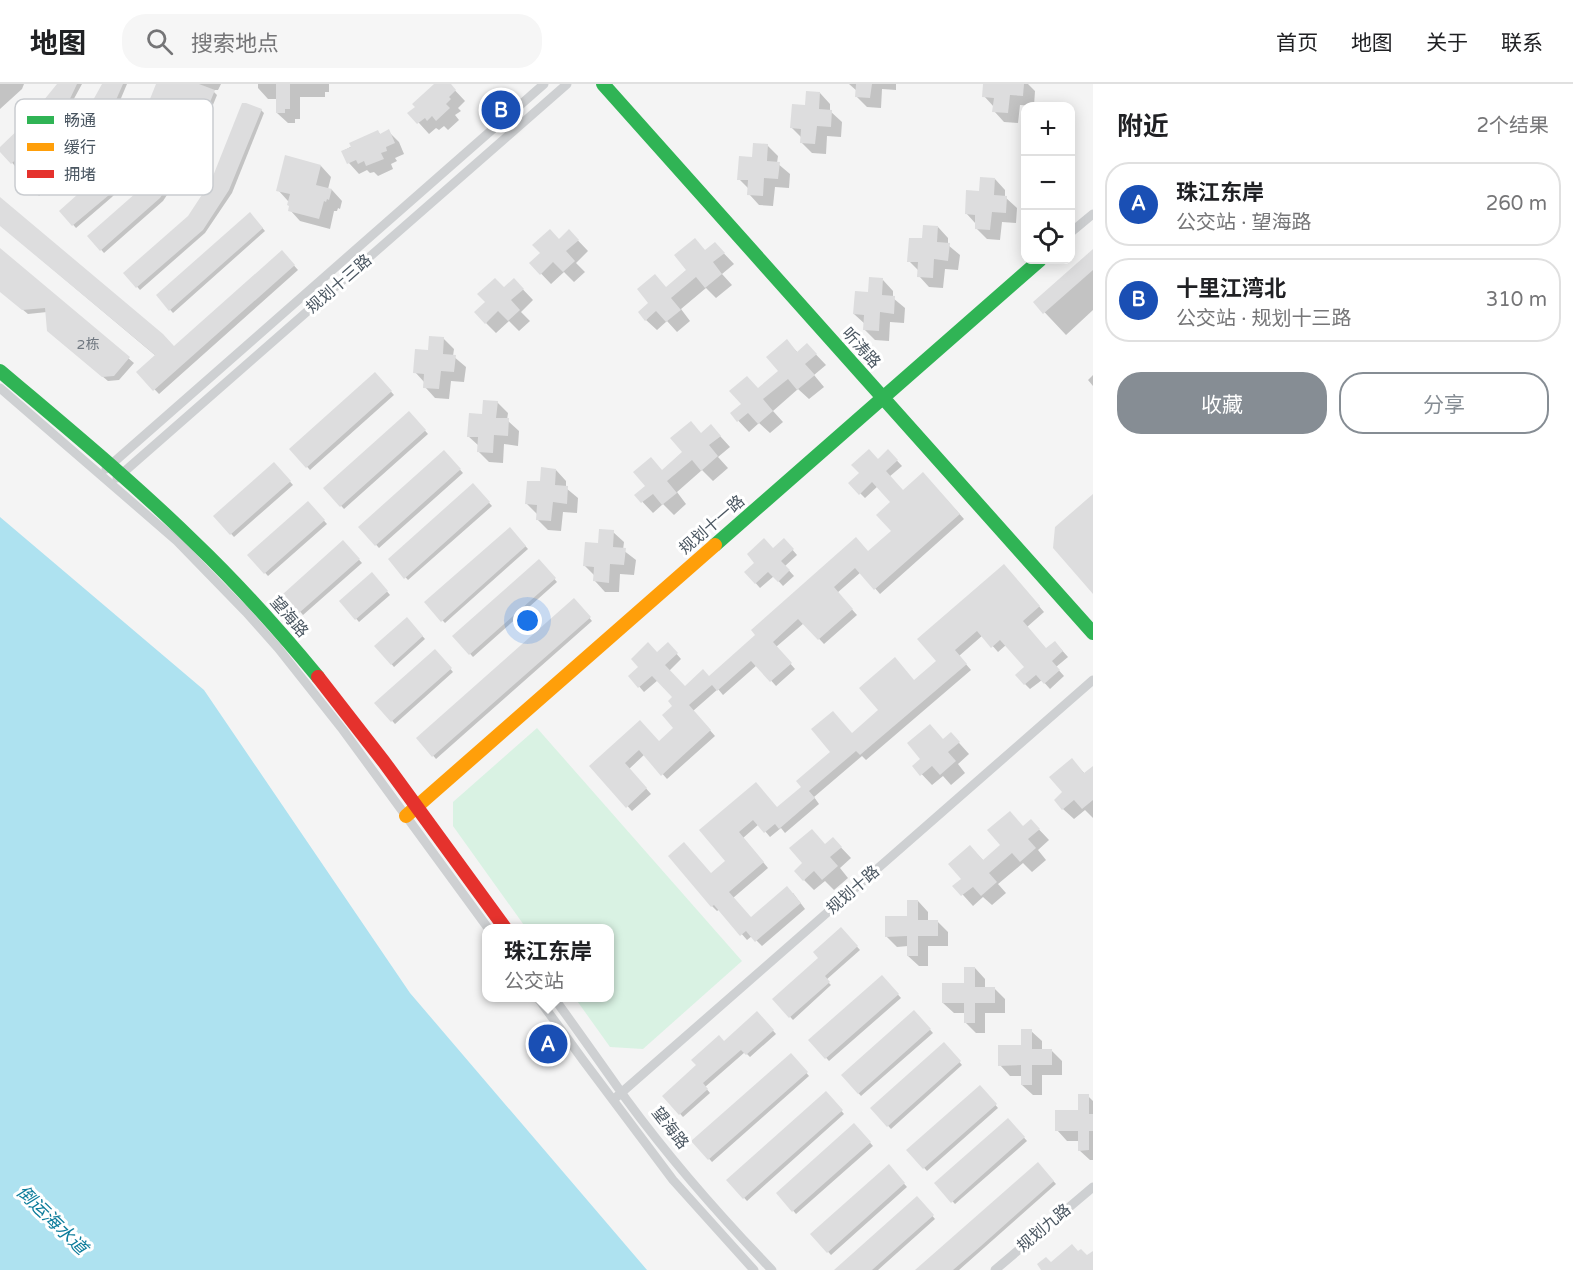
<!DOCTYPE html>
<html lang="zh">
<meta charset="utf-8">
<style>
body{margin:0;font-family:"Varela Round","Noto Sans SC",sans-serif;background:#f6f6f6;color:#202124}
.controls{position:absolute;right:18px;top:18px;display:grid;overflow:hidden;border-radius:12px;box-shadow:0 3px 15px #0003}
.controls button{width:54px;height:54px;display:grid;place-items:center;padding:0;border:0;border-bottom:2px solid #e0e0e0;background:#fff;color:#202124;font:30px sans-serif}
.you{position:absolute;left:528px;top:537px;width:21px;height:21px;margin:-15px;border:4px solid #fff;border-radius:50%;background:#1a73e8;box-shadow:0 0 0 9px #1a73e833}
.badge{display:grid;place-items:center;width:39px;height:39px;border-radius:50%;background:#868d94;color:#fff;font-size:20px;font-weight:700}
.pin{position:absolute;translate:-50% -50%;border:3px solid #fff;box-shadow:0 2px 6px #0006}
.popup{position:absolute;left:482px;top:840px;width:132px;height:78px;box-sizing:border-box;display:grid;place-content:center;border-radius:12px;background:#fff;filter:drop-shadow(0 2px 4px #0005);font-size:20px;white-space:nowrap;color:#757577}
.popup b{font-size:22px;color:#202124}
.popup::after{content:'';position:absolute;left:50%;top:100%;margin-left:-12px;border:12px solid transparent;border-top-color:#fff}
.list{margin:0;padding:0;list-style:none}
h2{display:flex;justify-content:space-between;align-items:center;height:78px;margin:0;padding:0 24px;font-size:26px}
h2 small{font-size:20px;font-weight:400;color:#757577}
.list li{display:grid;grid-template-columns:39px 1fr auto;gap:18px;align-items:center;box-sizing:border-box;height:84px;margin:0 12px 12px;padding:0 12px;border:2px solid #e0e0e0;border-radius:24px}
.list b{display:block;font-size:22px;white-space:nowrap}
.list p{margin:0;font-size:20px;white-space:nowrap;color:#757577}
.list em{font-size:20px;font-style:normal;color:#757577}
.actions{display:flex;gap:12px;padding:18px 24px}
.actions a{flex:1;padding:14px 0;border:2px solid #868d94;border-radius:24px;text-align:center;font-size:21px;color:#868d94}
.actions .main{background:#868d94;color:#fff}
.icon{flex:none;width:33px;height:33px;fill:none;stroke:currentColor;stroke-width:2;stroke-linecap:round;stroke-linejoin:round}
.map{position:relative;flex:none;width:1093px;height:1186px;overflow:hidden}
header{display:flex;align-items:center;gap:36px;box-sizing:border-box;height:84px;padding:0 30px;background:#fff;border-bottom:2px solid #e0e0e0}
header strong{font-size:28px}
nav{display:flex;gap:33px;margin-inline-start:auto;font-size:21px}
.search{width:420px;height:54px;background:#f6f6f6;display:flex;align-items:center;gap:15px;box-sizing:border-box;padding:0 21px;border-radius:24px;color:#757577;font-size:22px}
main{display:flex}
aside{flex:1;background:#fff}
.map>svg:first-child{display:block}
</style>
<header>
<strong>地图</strong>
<div class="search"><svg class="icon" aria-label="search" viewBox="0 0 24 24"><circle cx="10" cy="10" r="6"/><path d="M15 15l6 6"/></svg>搜索地点</div>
<nav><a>首页</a><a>地图</a><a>关于</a><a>联系</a></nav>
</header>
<main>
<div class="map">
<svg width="1093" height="1186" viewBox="0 0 1093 1186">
<rect width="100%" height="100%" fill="#f4f4f4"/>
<path fill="#d9f2e3" d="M537,644l205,233 -99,88 -33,-2 -35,-49h35v-70h-84l-73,-102v-24z"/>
<path fill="#aee2f0" d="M0,433l204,173 206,303 237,277h-647z"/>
<path fill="#0003" d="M0,0h24l-2,5 -22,20z
M58,0h24l-12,22 -27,34 -28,26 -15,-17 27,-26z
M104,0h23l-8,19 -19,35 -61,58 -16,-16 59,-57z
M157,0h64l-3,6h-6l5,5 -26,64 -28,42 -59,52 -15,-17 57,-50 39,-59 -3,-7 -12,-5 -31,54 -27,28 -36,31 -15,-17 61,-56 22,-38z
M258,0h71v8h-4v5h-25v22h-5v4h-7l-11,-10v-14h-9l-10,-11z
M443,0h6l16,17 -7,7 3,3 -6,4 4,5 -11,10 -4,-4 -5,4 -3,-2 -7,6 -19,-21z
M849,0h47v6l-14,-1 -1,19 -14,-1 -11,-11 1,-5z
M985,0h43l7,7 -1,15 -14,-1 -2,18 -14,-1 -10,-11v-4l-10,-11z
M820,9l10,11v7l12,11 -1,15 -14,-1 -1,18 -14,-1 -11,-11 1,-4 -11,-11 15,-20z
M261,26l3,3 -32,80 -27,40 -65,57 -15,-17 64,-56z
M388,47l11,11 5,12 -9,4 2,3 -6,3 2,5 -15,7 -4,-4 -4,1 -3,-3 -8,4 -10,-11 -6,-12 35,-19 3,3z
M767,61l11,11 -1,7 13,11 -1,14 -14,-1 -2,19 -14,-1 -10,-11v-5l-10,-10 14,-21z
M1024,62h2v25l-4,-4z
M286,73l35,9 10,11 -3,12 4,1 10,11 -2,8 -2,-1 -1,3h-3l-4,18 -30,-8 -10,-11 -2,-9 -10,-11z
M1070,75l3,3 -1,15h-2z
M995,95l10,11v7l12,11 -1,15 -14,-1 -2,18 -13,-1 -11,-11v-4l-10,-11 15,-20z
M0,115l174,149 108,-96 16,18 -139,124 -21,-22 18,-16 -156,-131z
M250,130l15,17 -92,82 -15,-17z
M938,143l10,11v7l12,10 -2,15 -13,-1 -2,19 -14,-1 -10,-11v-5l-10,-10 15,-21z
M569,147l19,20 -12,12 9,9 -11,10 -10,-10 -13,12 -20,-21z
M715,160l19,20 -12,10 10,11 -16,13 -10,-10 -25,21 9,12 -13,11 -10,-11 -10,9 -11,-10 21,-32z
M0,166l134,113 -15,17 -11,1 -54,-45 -7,-24 -19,2 -28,-23z
M1093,167v59l-27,25 -31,-33z
M514,196l19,20 -12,12 9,9 -11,10 -10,-10 -13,12 -10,-10 18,-34z
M883,196l10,11v7l12,10 -1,15 -14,-1 -1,19 -14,-1 -11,-11 1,-5 -11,-10 15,-21z
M443,254l11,11 -1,7 13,11 -2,15 -13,-1 -2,18 -14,-1 -10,-11v-4l-10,-11 15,-20z
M787,257l11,12 9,-8 19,20 -12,10 10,12 -15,12 -11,-10 -25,22 10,11 -13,11 -11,-10 -10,9 -17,-18 48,-43z
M375,290l19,21 -84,75 -19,-21z
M1093,291v11l-5,-6z
M497,318l11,11 -1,7 12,11 -1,15 -14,-2 -1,19 -14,-1 -11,-11 1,-5 -11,-10 15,-21z
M409,329l19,21 -84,75 -19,-21z
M711,342l19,21 -12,10 10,11 -15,13 -11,-11 -25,22 9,12 -12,11 -11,-11 -10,9 -17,-18z
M888,367l14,15 -13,11 14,15 25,-13 36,40 -84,75 -19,-22 -24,21 20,22 -33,29 -20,-21 -28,24 19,22 -19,17 -19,-21 -34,30 -5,-6 -25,22 22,25 -48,43 -22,-25 -16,15 22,25 -19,17 -41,-45 68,-24 16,-14 -1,-31 -16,-17 -14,12 -14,-16 38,-32 13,15 -12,12 16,17 24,-10 160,-125 24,-22 -1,-29 -14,-16 -13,12 -15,-15z
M444,368l19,21 -84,75 -19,-21z
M274,380l19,21 -59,52 -19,-21z
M556,386l10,11v7l12,10 -1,15 -14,-1 -2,19 -13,-1 -11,-11v-5l-10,-10 15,-21z
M473,401l19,21 -84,74 -18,-20z
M308,419l19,21 -59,52 -19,-21z
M510,445l18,20 -83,74 -19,-20z
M613,448l11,10 -1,8 13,10 -2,15 -14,-1 -1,18h-14l-10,-11v-5l-10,-10 15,-21z
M784,456l13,15 -12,11 9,10 -11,10 -9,-10 -14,12 -14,-16z
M343,458l19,21 -59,52 -18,-21z
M539,477l18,21 -84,75 -19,-21z
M1009,487l35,41 -17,15 20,23 13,-2 8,9 -12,10 8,9 -14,13 -8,-9 -12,9 -5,-5 1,-16 -20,-23 -8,7 -15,-17 -24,21 12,14 -105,90 -4,-4 -48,41 5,7 -34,29 -4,-5 -11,9 -11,-13 -16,14 25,30 -35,30 18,21 42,-26 12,16 -43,37 -10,-10 -5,4 -27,-31 -3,2 -5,-5 -1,-31 16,-14 -26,-31 77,-22 25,-21 49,-53 86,-73z
M372,490l18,21 -31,27 -18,-21z
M574,516l18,21 -156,138 -18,-21z
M407,535l18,20 -31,28 -18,-21z
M435,567l18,21 -58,52 -19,-21z
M951,650l18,20 -11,10 7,9 -14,12 -8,-9 -11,9 -18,-19z
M1072,676l13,14 8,-6v50l-8,-8 -11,9 -11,-10 1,-16z
M1031,737l18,19 -11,10 8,10 -14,12 -9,-9 -25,21 8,9 -14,12 -9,-8 -10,9 -18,-20 8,-7 7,-32 14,14z
M833,755l18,19 -11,10 8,10 -14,12 -9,-9 -11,9 -10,-10 22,-35z
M918,817l10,11v9h9l11,11v14h-20v20h-9l-11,-10v-10l-11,1 -11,-11 22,-19z
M841,845l19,21 -34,30 5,5 -38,35 -19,-21 46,-41z
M975,884l10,11v9h9l11,11v14h-20v20h-9l-11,-11v-9h-11l-11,-10 22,-19z
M882,893l19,21 -72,63 -19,-21z
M914,928l19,21 -72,63 -18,-20z
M757,929l19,21 -26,23 -5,-5 -40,35 5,6 -27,24 -19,-21z
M1031,947l11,10v9h9l11,11v14h-20v20h-9l-11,-10v-9h-12l-10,-11 22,-18z
M944,960l18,21 -71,64 -19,-21z
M791,971l18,21 -97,86 -19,-21z
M980,1003l18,21 -71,63 -19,-21z
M826,1009l18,21 -97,87 -19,-21z
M1088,1012l5,5v59h-3l-11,-10v-9h-12l-10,-11 22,-18z
M1008,1036l19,21 -72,63 -19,-20z
M854,1041l19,21 -77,68 -18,-21z
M1038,1080l18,20 -97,86h-42z
M888,1082l19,21 -76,68 -19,-21z
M917,1114l18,21 -57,51h-42z"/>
<path fill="#ddddde" d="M57,0h20l-9,19 -28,34 -29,27 -11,-12v-5l26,-25z
M102,0h21l-7,16 -19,35 -62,59 -14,-15 60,-57z
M156,0h43l16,6 -27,66 -28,42 -60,53 -13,-15 58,-51 38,-58 -4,-3 2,-5 -15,-6 -30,53 -27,29 -37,31 -13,-15 28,-25 1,1 32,-33 22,-40h2z
M276,0h14v25h-5v4h-9z
M434,0h17l5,6 -7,7 2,2 -5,5 4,4 -14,13 -4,-5 -5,5 -2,-3 -8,6 -10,-11 8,-6 -3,-3z
M856,0h16l-2,14 -15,-1z
M983,0h41l-1,12 -13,-1 -2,18 -16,-1 2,-14 -12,-1z
M806,7l14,1 -1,17 13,1 -1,17 -14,-1 -2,18 -15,-1 1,-14 -11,-1 2,-24 13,1z
M242,19h4l16,6 -33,81 -26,40 -67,58 -13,-15 65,-57 23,-35z
M389,45l6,14 -9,4 1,4 -6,2 3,6 -18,7 -2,-5 -6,3 -2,-4 -9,4 -6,-13 10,-4 -2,-4 29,-13 2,4z
M753,59l15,1 -1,17 13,1 -2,17 -14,-1 -1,18 -16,-1 1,-15h-11l2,-24 13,1z
M285,71l36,10 -5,20 16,4 -3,11 -2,-1 -1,3 -2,-1 -5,18 -31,-8 1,-5 -2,-1 3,-11 -14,-3z
M980,93l15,1 -1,17 13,1 -1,17 -14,-1 -2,18 -15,-1v-14l-10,-1 1,-24 13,1z
M0,113l163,137 11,12 108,-96 13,15 -142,126 -17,-19 19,-17 -155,-129z
M250,128l13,16 -94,83 -13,-16z
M923,141l15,1 -1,16 13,1 -2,18 -14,-2 -1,19 -16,-1 1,-15h-11l2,-24h13z
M550,145l9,10 10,-10 10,11 -13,11 9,10 -12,11 -10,-10 -13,13 -11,-12 11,-10 -8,-8z
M695,154l10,12 10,-8 10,11 -12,9 9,12 -17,14 -9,-11 -25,21 10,12 -15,12 -10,-11 -11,10 -7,-9 10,-9 -11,-14 18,-15 11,13 20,-17 -12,-15z
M0,164l130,109 -16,19 -12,1 -55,-46 -2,-23 -23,2 -22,-18z
M1093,165v21l-50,44 -10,-12z
M869,193l14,1 -1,17 13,1 -1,18 -14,-2 -1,19 -16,-1 1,-15 -11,-1 2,-23 13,1z
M495,194l9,9 10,-9 10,11 -13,11 9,10 -12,11 -10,-10 -13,13 -11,-12 11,-10 -8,-8z
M429,252l15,1 -1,17 13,1 -2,17 -13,-1 -2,18 -16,-1 1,-14 -11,-1 2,-24 13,1z
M787,255l10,13 10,-9 10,11 -12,10 10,11 -18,15 -9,-11 -25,20 10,12 -15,13 -10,-11 -11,9 -7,-9 11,-9 -12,-13 18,-15 11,12 20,-17 -12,-14z
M375,288l17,19 -86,77 -17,-19z
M483,316l15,1 -2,17h13l-1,18 -14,-1 -1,18 -16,-1 1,-15h-11l2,-24 13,1z
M409,327l17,19 -86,77 -17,-19z
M691,337l10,12 10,-9 10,12 -12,9 9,11 -17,15 -9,-11 -25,21 10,12 -15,12 -9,-11 -12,9 -7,-8 11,-9 -12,-14 18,-15 11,13 20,-18 -12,-14z
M869,365l9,10 10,-10 10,11 -12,11 17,19 20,-18 37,42 -86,76 -19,-22 -21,19 19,22 -35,31 -20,-21 -25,23 19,21 -22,19 -19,-21 -34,30 -5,-6 -23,20 22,25 -34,31 -16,15 -22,-26 -14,13 22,25 -21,20 -37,-42 51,-46 19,21 14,-13 -11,-13 10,-9 -4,-5 4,-4 -20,-21 -14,12 -10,-12 10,-9 -7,-8 17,-17 9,10 11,-10 10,11 -13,12 20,21 18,-17 6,7 46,-41 -4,-5 105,-93 12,14 23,-20 -15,-16 14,-13 -18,-20 -13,13 -11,-12 11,-10 -8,-8z
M444,366l17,19 -86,77 -17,-19z
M274,378l17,19 -61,54 -17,-19z
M541,383l15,2 -1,16 13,1 -1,18 -14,-2 -2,19 -15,-1 1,-15 -12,-1 2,-23h13z
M473,399l17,19 -86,77 -16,-20z
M1093,410v100l-40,-46 2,-21z
M308,417l17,19 -61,54 -17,-19z
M510,443l16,19 -85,76 -17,-20z
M599,445l15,1 -1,17 13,1 -2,17 -14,-1 -1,19 -16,-2 1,-14 -11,-1 2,-24 13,1z
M764,454l9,10 11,-10 10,11 -13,12 9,9 -12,12 -10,-10 -13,12 -11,-12 10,-9 -7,-9z
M343,456l17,19 -61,54 -16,-19z
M539,475l17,19 -87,77 -17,-19z
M1004,480l36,42 -17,15 23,27 9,-7 8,10 -11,10 8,9 -16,14 -8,-9 -12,10 -9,-10 9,-8 -24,-27 -9,8 -14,-17 -22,19 12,14 -107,91 -4,-4 -47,40 6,7 -36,31 -4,-5 -11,9 -11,-13 -14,12 25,30 -35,30 22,25 36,-31 14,17 -46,39 -9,-11 -6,5 -26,-31 -3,2 -43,-51 16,-14 27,31 14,-12 -26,-31 57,-48 21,25 24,-20 -5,-6 34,-29 -19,-23 22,-18 19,22 26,-23 -19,-22 36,-31 19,23 22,-19 -19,-22z
M372,488l16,19 -33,29 -16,-19z
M574,514l17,19 -159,140 -16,-19z
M407,533l16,19 -32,29 -17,-19z
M435,565l17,19 -61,54 -17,-19z
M930,640l13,15 8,-7 9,10 -12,10 8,9 -16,14 -8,-9 -12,10 -8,-10 8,-7 -13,-16z
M1072,674l12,15 9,-7v34l-11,9 -8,-9 -12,10 -8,-10 8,-8 -13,-15z
M1010,727l13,15 8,-7 9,10 -12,10 8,9 -16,14 -8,-9 -23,20 8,9 -16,14 -8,-9 -12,9 -9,-10 9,-7 -13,-15 22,-19 13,15 17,-15 -13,-15z
M812,745l13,15 8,-7 9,10 -12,10 8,9 -16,14 -8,-9 -11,10 -9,-10 8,-8 -13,-15z
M907,816h11v20h20v16h-20v20h-11v-20l-22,1v-21h22z
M841,843l17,19 -33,30 5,6 -41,36 -17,-19 46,-41 -5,-6z
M964,883h11v20h20v16h-20v20h-11v-20h-22v-20h22z
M882,891l17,19 -74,65 -17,-19z
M914,926l17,19 -73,65 -17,-19z
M757,927l17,19 -28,25 -5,-5 -38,33 5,6 -29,26 -17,-19 34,-31 -5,-5 28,-25 5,6z
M1021,945h11v20h20v16h-20v20h-11v-20l-23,1v-21h23z
M944,958l17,19 -74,66 -17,-19z
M791,969l17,19 -100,88 -17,-19z
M980,1001l17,19 -74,65 -17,-19z
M826,1007l17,19 -100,89 -17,-19z
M1078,1010h11v20h4v17h-4v19l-11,1v-20h-23v-21h23z
M1008,1034l17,19 -74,66 -17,-20z
M854,1039l17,19 -79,70 -16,-19z
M1038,1078l16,19 -73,65 -28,24h-38z
M889,1080l16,19 -78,70 -17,-19z
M917,1112l17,19 -34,30 -28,25h-38z
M1072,1160l6,7 3,-2 6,6 6,-4v19h-52l-4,-6 9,-7 5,5z"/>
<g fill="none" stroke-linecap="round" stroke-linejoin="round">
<path stroke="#ced0d2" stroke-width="9" d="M1070,149l23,-19
M0,304l177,153 69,71 32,36 65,82 145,198
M106,385l438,-385
M117,394l450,-394
M538,914l45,62 90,120 81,90
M554,914c24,33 48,67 72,101 44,60 94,117 146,171
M613,1016l480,-420
M995,1186l98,-83"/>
<path stroke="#30b455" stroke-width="14" d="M603,0l490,549
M0,287c66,56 133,111 195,172 44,42 84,87 123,134
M715,461l325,-285"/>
<path stroke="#ff9f0a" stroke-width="14" d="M406,732l309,-271"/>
<path stroke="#e5322d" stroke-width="14" d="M318,593l66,85 121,166"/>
</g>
<g text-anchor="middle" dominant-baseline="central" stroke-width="6" stroke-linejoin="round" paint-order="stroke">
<g font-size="14" fill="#707881">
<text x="88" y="260">2栋</text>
</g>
<g font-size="16" fill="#4a5661" stroke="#fff">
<text transform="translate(339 200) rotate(-41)">规划十三路</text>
<text transform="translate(861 264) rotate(48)">听涛路</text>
<text transform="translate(712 441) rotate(-41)">规划十一路</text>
<text transform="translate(289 533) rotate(49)">望海路</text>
<text transform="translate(853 806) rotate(-41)">规划十路</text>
<text transform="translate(670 1044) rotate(52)">望海路</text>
<text transform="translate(1044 1144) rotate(-40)">规划九路</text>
</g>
<g font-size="18" font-style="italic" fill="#0c7c9b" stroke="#fff">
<text transform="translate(52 1136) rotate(44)">倒运海水道</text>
</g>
</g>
<rect x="15" y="15" width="198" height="96" rx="9" fill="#fff" stroke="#c9ccd0" stroke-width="1.5"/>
<rect x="27" y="32" width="27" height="8" fill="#30b455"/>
<rect x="27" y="59" width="27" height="8" fill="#ff9f0a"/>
<rect x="27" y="86" width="27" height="8" fill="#e5322d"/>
<g font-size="16" fill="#4a5661">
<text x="64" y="42">畅通</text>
<text x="64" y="69">缓行</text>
<text x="64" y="96">拥堵</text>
</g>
</svg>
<div class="controls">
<button>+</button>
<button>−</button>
<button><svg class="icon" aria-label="locate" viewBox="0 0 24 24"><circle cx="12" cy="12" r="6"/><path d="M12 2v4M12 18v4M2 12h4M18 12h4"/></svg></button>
</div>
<div class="you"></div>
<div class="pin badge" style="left:548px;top:960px;background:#1a4fb4">A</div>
<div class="popup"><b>珠江东岸</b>公交站</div>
<div class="pin badge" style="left:501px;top:26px;background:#1a4fb4">B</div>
</div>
<aside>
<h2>附近<small>2个结果</small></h2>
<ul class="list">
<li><span class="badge" style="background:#1a4fb4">A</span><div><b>珠江东岸</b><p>公交站 · 望海路</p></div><em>260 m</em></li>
<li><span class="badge" style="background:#1a4fb4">B</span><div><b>十里江湾北</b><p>公交站 · 规划十三路</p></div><em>310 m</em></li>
</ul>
<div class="actions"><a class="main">收藏</a><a>分享</a></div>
</aside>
</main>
